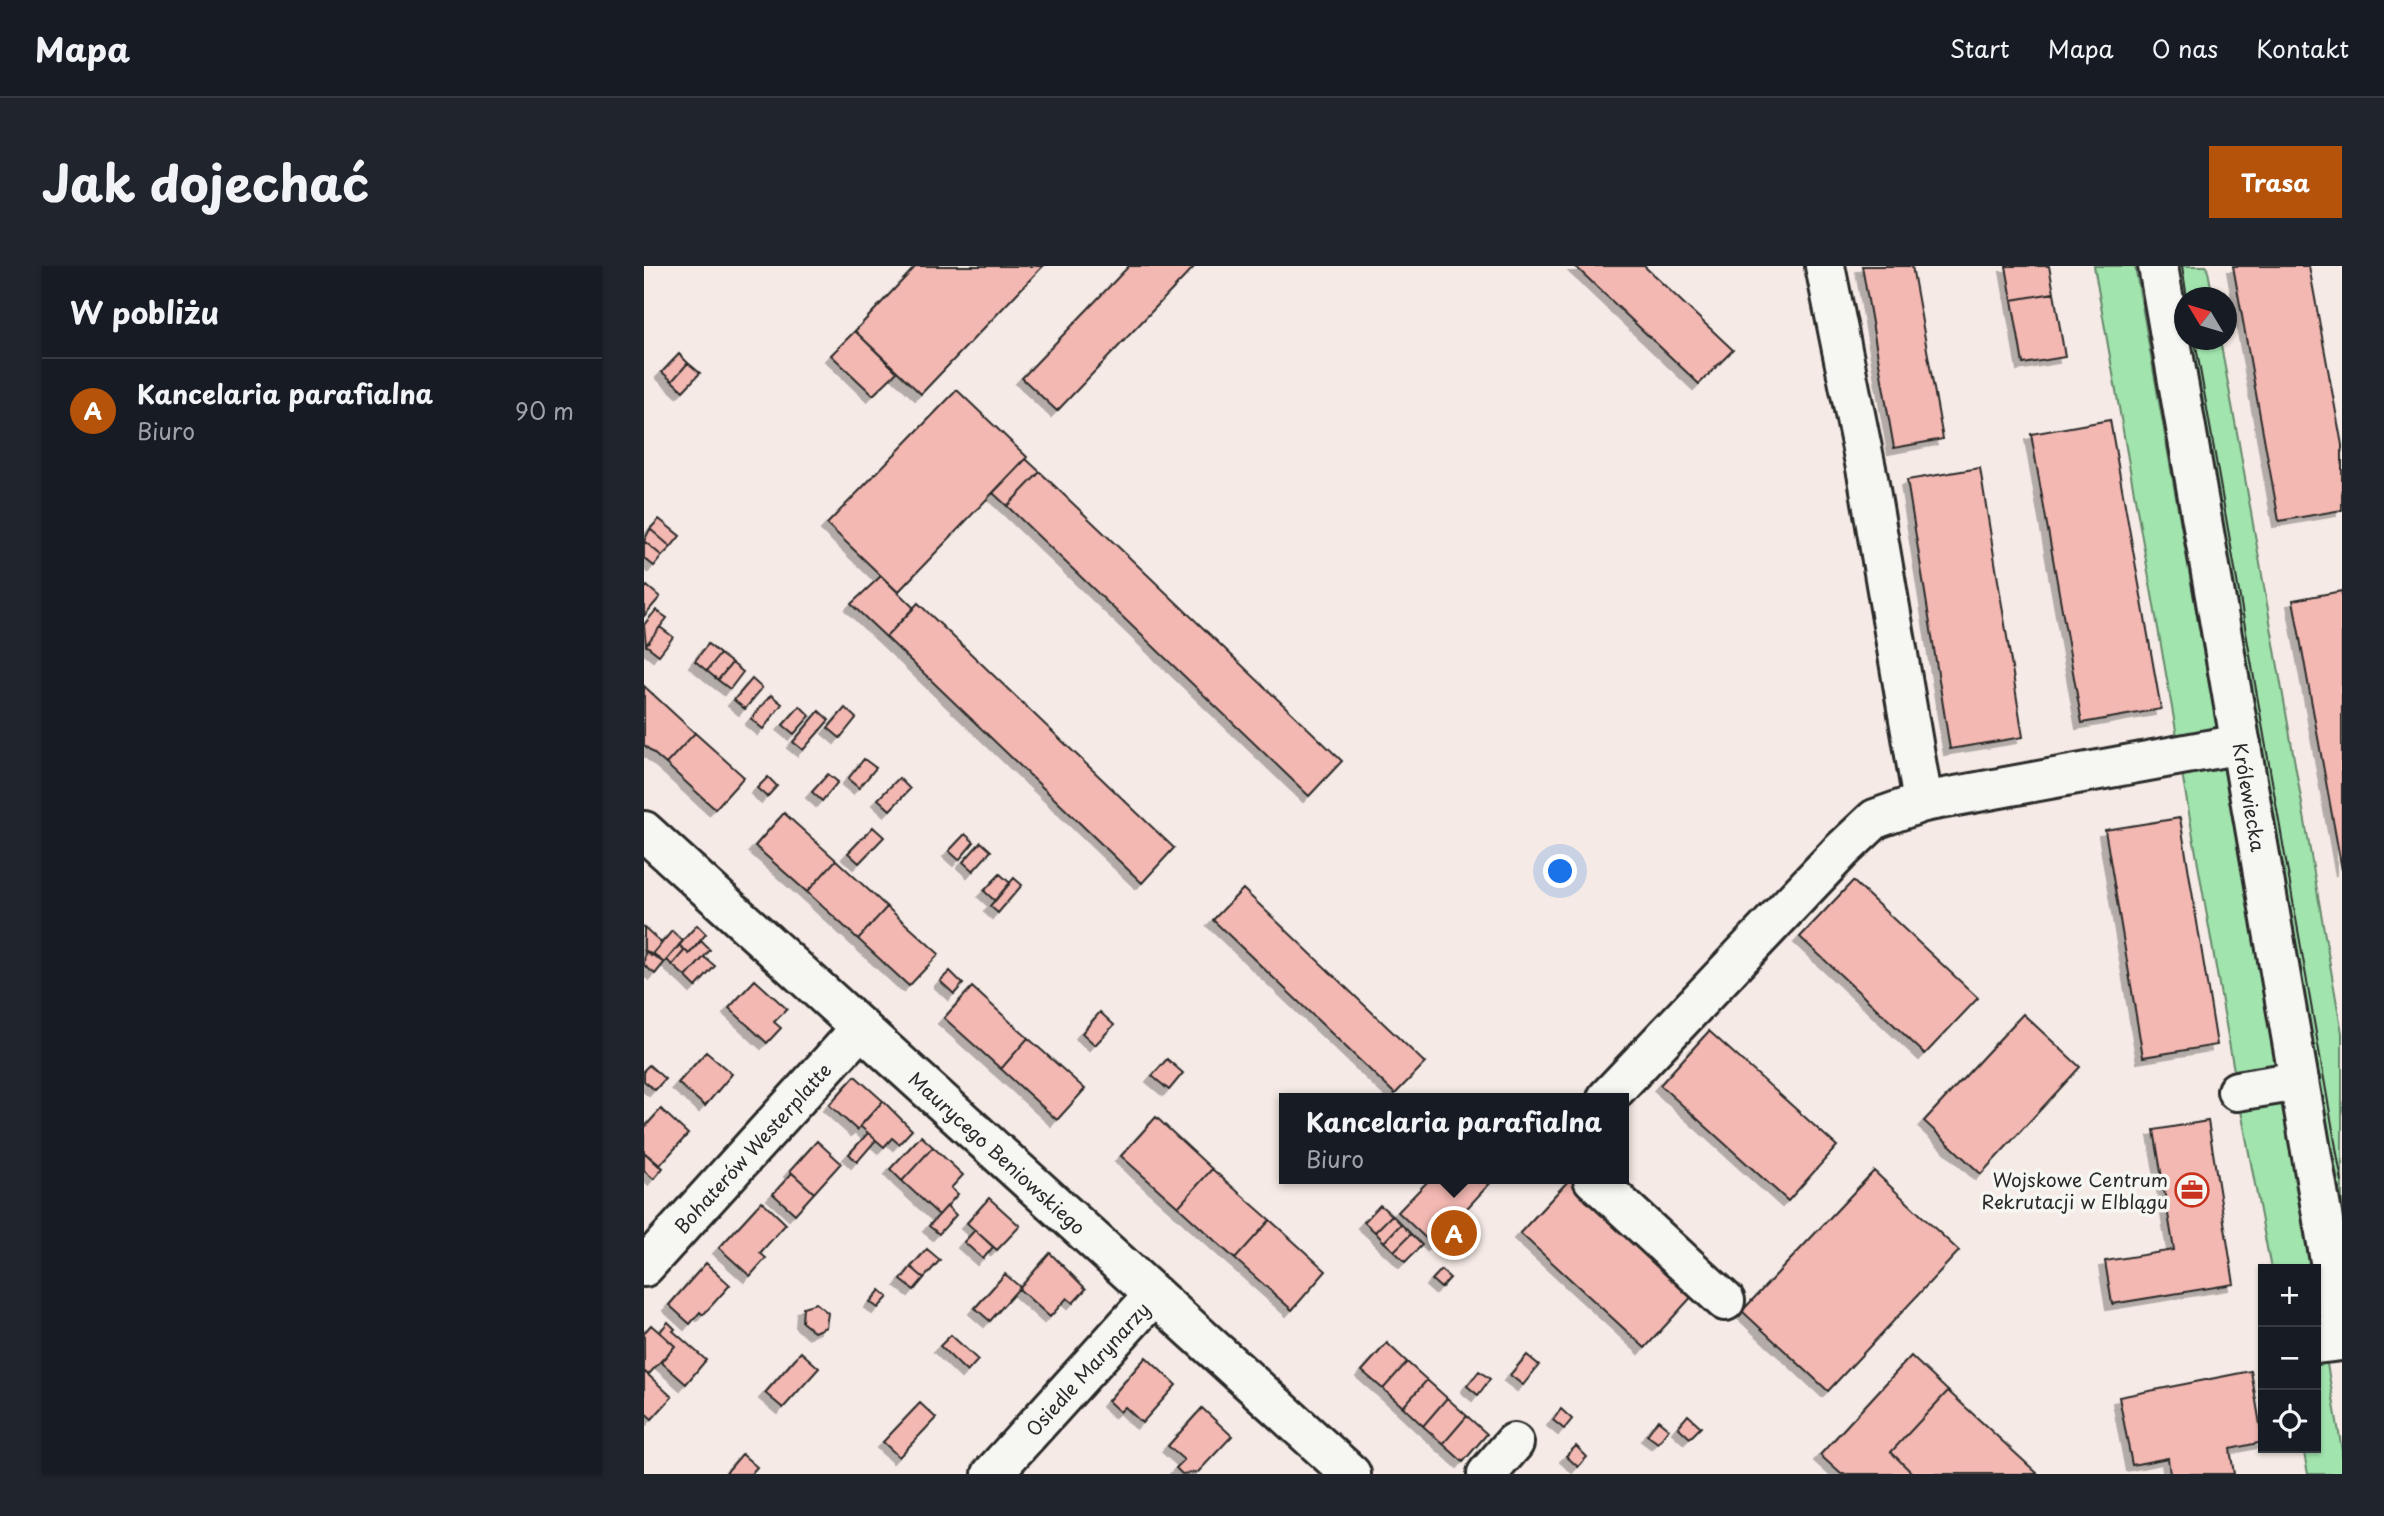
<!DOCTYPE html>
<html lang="pl">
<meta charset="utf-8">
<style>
body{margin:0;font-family:"Playpen Sans",sans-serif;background:#20242c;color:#f1f3f6}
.controls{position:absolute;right:21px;bottom:21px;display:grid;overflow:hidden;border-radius:0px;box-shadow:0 2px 5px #0004}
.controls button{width:63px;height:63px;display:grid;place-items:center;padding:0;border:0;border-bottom:2px solid #363941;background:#171b24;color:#f1f3f6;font:35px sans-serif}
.compass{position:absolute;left:1530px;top:21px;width:63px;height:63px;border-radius:50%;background:#171b24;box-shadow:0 2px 5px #0004;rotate:308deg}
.you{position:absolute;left:917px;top:606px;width:24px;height:24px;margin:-18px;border:5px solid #fff;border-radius:50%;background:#1a73e8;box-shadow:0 0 0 10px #1a73e833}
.badge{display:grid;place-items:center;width:46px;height:46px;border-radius:50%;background:#b45309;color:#fff;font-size:23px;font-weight:700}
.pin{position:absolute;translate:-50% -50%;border:4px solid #fff;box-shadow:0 2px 7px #0006}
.popup{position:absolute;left:635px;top:827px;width:350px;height:91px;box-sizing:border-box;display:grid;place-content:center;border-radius:0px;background:#171b24;filter:drop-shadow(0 2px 5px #0005);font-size:23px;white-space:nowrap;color:#9ea1a6}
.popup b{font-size:26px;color:#f1f3f6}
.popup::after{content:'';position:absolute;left:50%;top:100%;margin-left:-14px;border:14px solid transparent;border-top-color:#171b24}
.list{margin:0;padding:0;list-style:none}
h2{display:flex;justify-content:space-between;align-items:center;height:91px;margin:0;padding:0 28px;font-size:30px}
h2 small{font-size:23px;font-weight:400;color:#9ea1a6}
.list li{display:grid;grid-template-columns:46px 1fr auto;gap:21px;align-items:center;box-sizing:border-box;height:105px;padding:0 28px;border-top:2px solid #363941}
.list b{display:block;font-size:26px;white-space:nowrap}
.list p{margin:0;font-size:23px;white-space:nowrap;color:#9ea1a6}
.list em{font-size:23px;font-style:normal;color:#9ea1a6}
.icon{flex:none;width:38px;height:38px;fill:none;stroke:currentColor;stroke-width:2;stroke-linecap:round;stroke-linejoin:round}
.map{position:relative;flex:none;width:1698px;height:1208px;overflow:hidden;border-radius:0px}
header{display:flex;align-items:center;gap:42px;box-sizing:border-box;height:98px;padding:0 35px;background:#171b24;border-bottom:2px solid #363941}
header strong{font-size:33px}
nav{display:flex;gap:38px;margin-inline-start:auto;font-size:24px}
.intro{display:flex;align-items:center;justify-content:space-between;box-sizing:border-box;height:168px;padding:0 42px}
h1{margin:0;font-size:49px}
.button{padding:18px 32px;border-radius:0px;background:#b45309;color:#fff;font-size:24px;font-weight:700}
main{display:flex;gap:42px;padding:0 42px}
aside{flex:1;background:#171b24;border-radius:0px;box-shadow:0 2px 5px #0004}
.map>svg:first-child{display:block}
</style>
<header>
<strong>Mapa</strong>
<nav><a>Start</a><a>Mapa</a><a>O nas</a><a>Kontakt</a></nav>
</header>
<div class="intro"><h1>Jak dojechać</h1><a class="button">Trasa</a></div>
<main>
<aside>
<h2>W pobliżu<small></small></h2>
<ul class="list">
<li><span class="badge">A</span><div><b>Kancelaria parafialna</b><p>Biuro</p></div><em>90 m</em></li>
</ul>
</aside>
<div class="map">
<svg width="1698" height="1208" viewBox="0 0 1698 1208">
<defs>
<filter id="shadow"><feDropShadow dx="-6" dy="6" stdDeviation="0" flood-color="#0004"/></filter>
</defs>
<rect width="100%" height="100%" fill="#f5eae5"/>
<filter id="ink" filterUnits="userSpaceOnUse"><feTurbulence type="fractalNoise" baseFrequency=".0143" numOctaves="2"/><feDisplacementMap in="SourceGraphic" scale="14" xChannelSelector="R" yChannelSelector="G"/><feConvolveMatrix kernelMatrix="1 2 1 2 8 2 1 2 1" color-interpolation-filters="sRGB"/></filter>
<g filter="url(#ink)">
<path fill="#a1e4ae" stroke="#66886c" stroke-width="2" d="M1450,0h41l143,808 -42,8 -54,-309 -12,-26 7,-11z
M1532,0h31l6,31 -29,1v18z
M1545,74h31l18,98 104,595v179z
M1638,828l28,175h-39l-32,-169z
M1672,1035l26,149v24h-34l-5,-26h13z"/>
<path fill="#f3b8b2" stroke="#2b2b2b" stroke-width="2" filter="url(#shadow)" d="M272,0h127l-122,128 -66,-63z
M485,0h66l-138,145 -35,-33z
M931,0h69l89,84 -34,34z
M1218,0h50l31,173 -49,9z
M1362,0h43l5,27 -42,7z
M1589,0h76l33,179v65l-63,11z
M1410,27l11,64 -42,7 -11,-64z
M211,65l42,41 -24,23 -42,-40z
M35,88l9,9 -16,18 -10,-9z
M44,97l12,10 -17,18 -11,-10z
M313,124l70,67 -129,135 -71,-68z
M1466,154l51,289 -79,14 -51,-289z
M382,193l14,13 -33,34 -14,-13z
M1336,202l43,269 -73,12 -43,-269z
M396,206l302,289 -33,35 -302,-290z
M15,253l21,17 -9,11 -21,-18z
M6,263l21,18 -9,9 -18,-15z
M0,275l18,15 -8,10 -10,-8z
M237,310l33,32 -28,29 -35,-33z
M3,320l13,11 -16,19v-26z
M1698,325v279l-49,-270z
M274,337l256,245 -32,35 -256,-246z
M12,344l11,8 -21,27 -2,-20z
M16,361l13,10 -14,18 -13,-10z
M64,378l12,10 -13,17 -12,-10z
M76,388l12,9 -14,17 -11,-9z
M88,397l11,9 -13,17 -12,-9z
M108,413l10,9 -17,21 -11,-9z
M0,420l51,47 -29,31 -22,-19z
M127,429l11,9 -19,25 -12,-10z
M156,440l10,10 -16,18 -11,-9z
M201,442l11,10 -16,20 -12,-10z
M175,445l10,9 -26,30 -10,-8z
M51,467l49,44 -29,32 -49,-45z
M220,493l12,9 -17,20 -11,-9z
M184,508l10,8 -16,19 -10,-9z
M124,511l9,9 -10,11 -10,-9z
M255,512l11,11 -20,21 -12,-11z
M140,547l52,47 -29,32 -52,-46z
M1536,552l37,227 -74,12 -38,-227z
M229,561l11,10 -25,26 -11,-10z
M321,568l9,8 -15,18 -10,-9z
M337,576l10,9 -18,20 -10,-9z
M192,594l51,47 -29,32 -51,-47z
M356,608l10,9 -15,18 -11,-10z
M370,612l8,7 -24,28 -8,-7z
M1209,615l125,117 -53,56 -125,-117z
M599,623l182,174 -30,31 -182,-174z
M243,641l52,47 -30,32 -51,-47z
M53,659l9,9 -17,20 -10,-9z
M0,661l18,16 -11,13 -7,-6z
M28,665l11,10 -19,22 -11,-10z
M57,675l9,9 -24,27 -14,-12 13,-15 4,4z
M35,679l6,5 -13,15 -5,-5z
M1,684l19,13 -9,11 -11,-9z
M60,691l11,9 -19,21 -10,-10z
M306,705l13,13 -9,10 -14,-13z
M111,714l32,29 -13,13 7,6 -14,15 -38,-35z
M328,721l56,51 -27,31 -57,-51z
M456,746l14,13 -19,20 -13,-12z
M1379,748l57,53 -99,107 -57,-53z
M1065,765l128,115 -49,55 -128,-116z
M384,772l57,51 -28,31 -56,-51z
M62,786l26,22 -27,32 -27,-23z
M523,793l16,14 -14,17 -17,-14z
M5,799l16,14 -10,11 -11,-9v-11z
M211,810l28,25 -26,29 -28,-25z
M239,835l29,29 -13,14 -7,-6 -8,9 -24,-21z
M17,843l27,25 -29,32 -15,-14v-24z
M512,851l56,52 -34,38 -57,-51z
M1564,855l26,163 -122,20 -7,-43 69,-11 -20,-120z
M224,867l8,7 -19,22 -8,-8z
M277,870l12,11 -31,34 -12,-12z
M173,875l24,22 -27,30 -24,-22z
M289,881l30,28 -12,13 7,6 -19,21 -37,-34z
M0,886l19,16 -9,11 -10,-8z
M568,903l58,51 -35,39 -57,-52z
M1230,905l85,80 -131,140 -86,-80z
M148,907l22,20 -19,21 -22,-20z
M786,913h64l-61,66 -35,-33z
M926,913l125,114 -50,55 -125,-115z
M345,932l31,28 -23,24 -30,-27z
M118,935l24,23 -26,29 6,5 -16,18 -31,-28z
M736,939l12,10 -17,17 -11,-10z
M303,940l9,9 -17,19 -10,-8z
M748,949l9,9 -17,18 -9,-10z
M626,954l56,51 -34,39 -57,-51z
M811,954l16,14 -17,18 -15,-14z
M757,958l10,10 -17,17 -10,-9z
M331,964l18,17 -10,12 -19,-17z
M767,968l11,11 -17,17 -11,-11z
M283,983l13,11 -16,18 -13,-11z
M406,987l36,36 -13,14 -6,-5 -17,19 -31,-28z
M62,997l24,22 -27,30 -3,-3 -10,12 -21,-19z
M267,1001l13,11 -10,12 -13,-10z
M797,1004l9,8 -9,10 -9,-8z
M361,1008l15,13 -30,34 -15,-13z
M236,1024l8,7 -10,11 -8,-6z
M172,1037l12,10 -2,14 -12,5 -12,-10 1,-15z
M24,1056l7,7 -2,2 33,29 -20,24 -25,-22 14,-16 -15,-14z
M7,1059l24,21 -27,29 -4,-4v-38z
M307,1069l27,25 -11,12 -27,-26z
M743,1077l20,19 -24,27 -21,-18z
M157,1086l18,16 -36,40 -18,-15z
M883,1089l12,10 -16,20 -13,-10z
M1267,1090l37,35 -57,61 22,22h-72l-21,-19z
M502,1091l30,28 -34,38 -17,-16 -5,5 -12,-11z
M763,1096l20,18 -24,27 -20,-18z
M0,1105l28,26 -20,22 -8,-7z
M835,1105l11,8 -12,16 -11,-9z
M1607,1105l12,71 -33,7 4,25h-64l-2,-16 -36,7 -13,-68z
M783,1114l20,18 -24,28 -20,-19z
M1304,1125l90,83h-125l-22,-22z
M803,1132l20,18 -24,28 -20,-18z
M276,1137l16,15 -37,39 -16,-15z
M558,1142l30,28 -34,36 -16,2 -6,-6 8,-8 -16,-14z
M917,1143l11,10 -8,10 -11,-9z
M1044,1149l13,12 -11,11 -12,-11z
M823,1150l20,18 -24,28 -20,-18z
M1014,1154l11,9 -11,14 -11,-8z
M932,1180l11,11 -9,10 -12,-11z
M98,1188l15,13 -6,7h-26z"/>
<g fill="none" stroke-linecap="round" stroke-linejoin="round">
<defs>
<g id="minor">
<path d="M1181,0l43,212 55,324 318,-58"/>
<path id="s1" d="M0,565l707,643"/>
<path d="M1593,825l62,-10"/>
<path d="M963,832l234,-247 34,-32 48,-17"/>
<path d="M949,913l132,122"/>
<path id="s2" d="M0,1001l217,-239"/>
<path d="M1672,1078l26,-3"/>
<path id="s3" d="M348,1208l162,-179"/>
<path d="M843,1208l27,-31"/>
</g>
<g id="major">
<path id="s4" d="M1514,0l184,1064"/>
</g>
</defs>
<use href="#minor" stroke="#2b2b2b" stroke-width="44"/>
<use href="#major" stroke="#2b2b2b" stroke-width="44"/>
<use href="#minor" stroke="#f6f6f2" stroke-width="38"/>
<use href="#major" stroke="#f6f6f2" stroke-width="38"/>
<path stroke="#2b2b2b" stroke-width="2" d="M1538,0l5,32
M1551,74l147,842"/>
</g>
</g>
<defs>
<symbol id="office-ring" viewBox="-11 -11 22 22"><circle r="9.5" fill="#f6f6f2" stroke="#c8321e" stroke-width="1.5"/><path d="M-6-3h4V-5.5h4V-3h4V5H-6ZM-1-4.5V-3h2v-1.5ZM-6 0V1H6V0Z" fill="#c8321e"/></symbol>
</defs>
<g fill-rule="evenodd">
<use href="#office-ring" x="1529" y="905" width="38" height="38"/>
</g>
<g text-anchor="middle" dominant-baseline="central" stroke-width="7" stroke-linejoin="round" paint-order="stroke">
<g font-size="19" fill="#2b2b2b" stroke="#f6f6f2">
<text stroke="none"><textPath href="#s4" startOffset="539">Królewiecka</textPath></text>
<text stroke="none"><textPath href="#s2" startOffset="161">Bohaterów Westerplatte</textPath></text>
<text stroke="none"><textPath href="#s1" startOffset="478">Maurycego Beniowskiego</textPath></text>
<text stroke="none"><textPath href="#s3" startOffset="142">Osiedle Marynarzy</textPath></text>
</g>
<g font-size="19" fill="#2b2b2b" stroke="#f6f6f2" text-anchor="end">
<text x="1524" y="913">Wojskowe Centrum<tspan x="1524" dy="22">Rekrutacji w Elblągu</tspan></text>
</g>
</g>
</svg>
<div class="controls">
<button>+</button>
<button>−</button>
<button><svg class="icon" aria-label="locate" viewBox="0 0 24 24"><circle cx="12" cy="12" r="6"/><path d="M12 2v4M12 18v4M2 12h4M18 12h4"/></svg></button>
</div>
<svg class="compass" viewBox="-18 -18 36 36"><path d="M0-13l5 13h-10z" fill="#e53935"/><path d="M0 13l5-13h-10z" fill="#9ea1a6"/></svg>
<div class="you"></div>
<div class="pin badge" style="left:810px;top:967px">A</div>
<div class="popup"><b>Kancelaria parafialna</b>Biuro</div>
</div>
</main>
